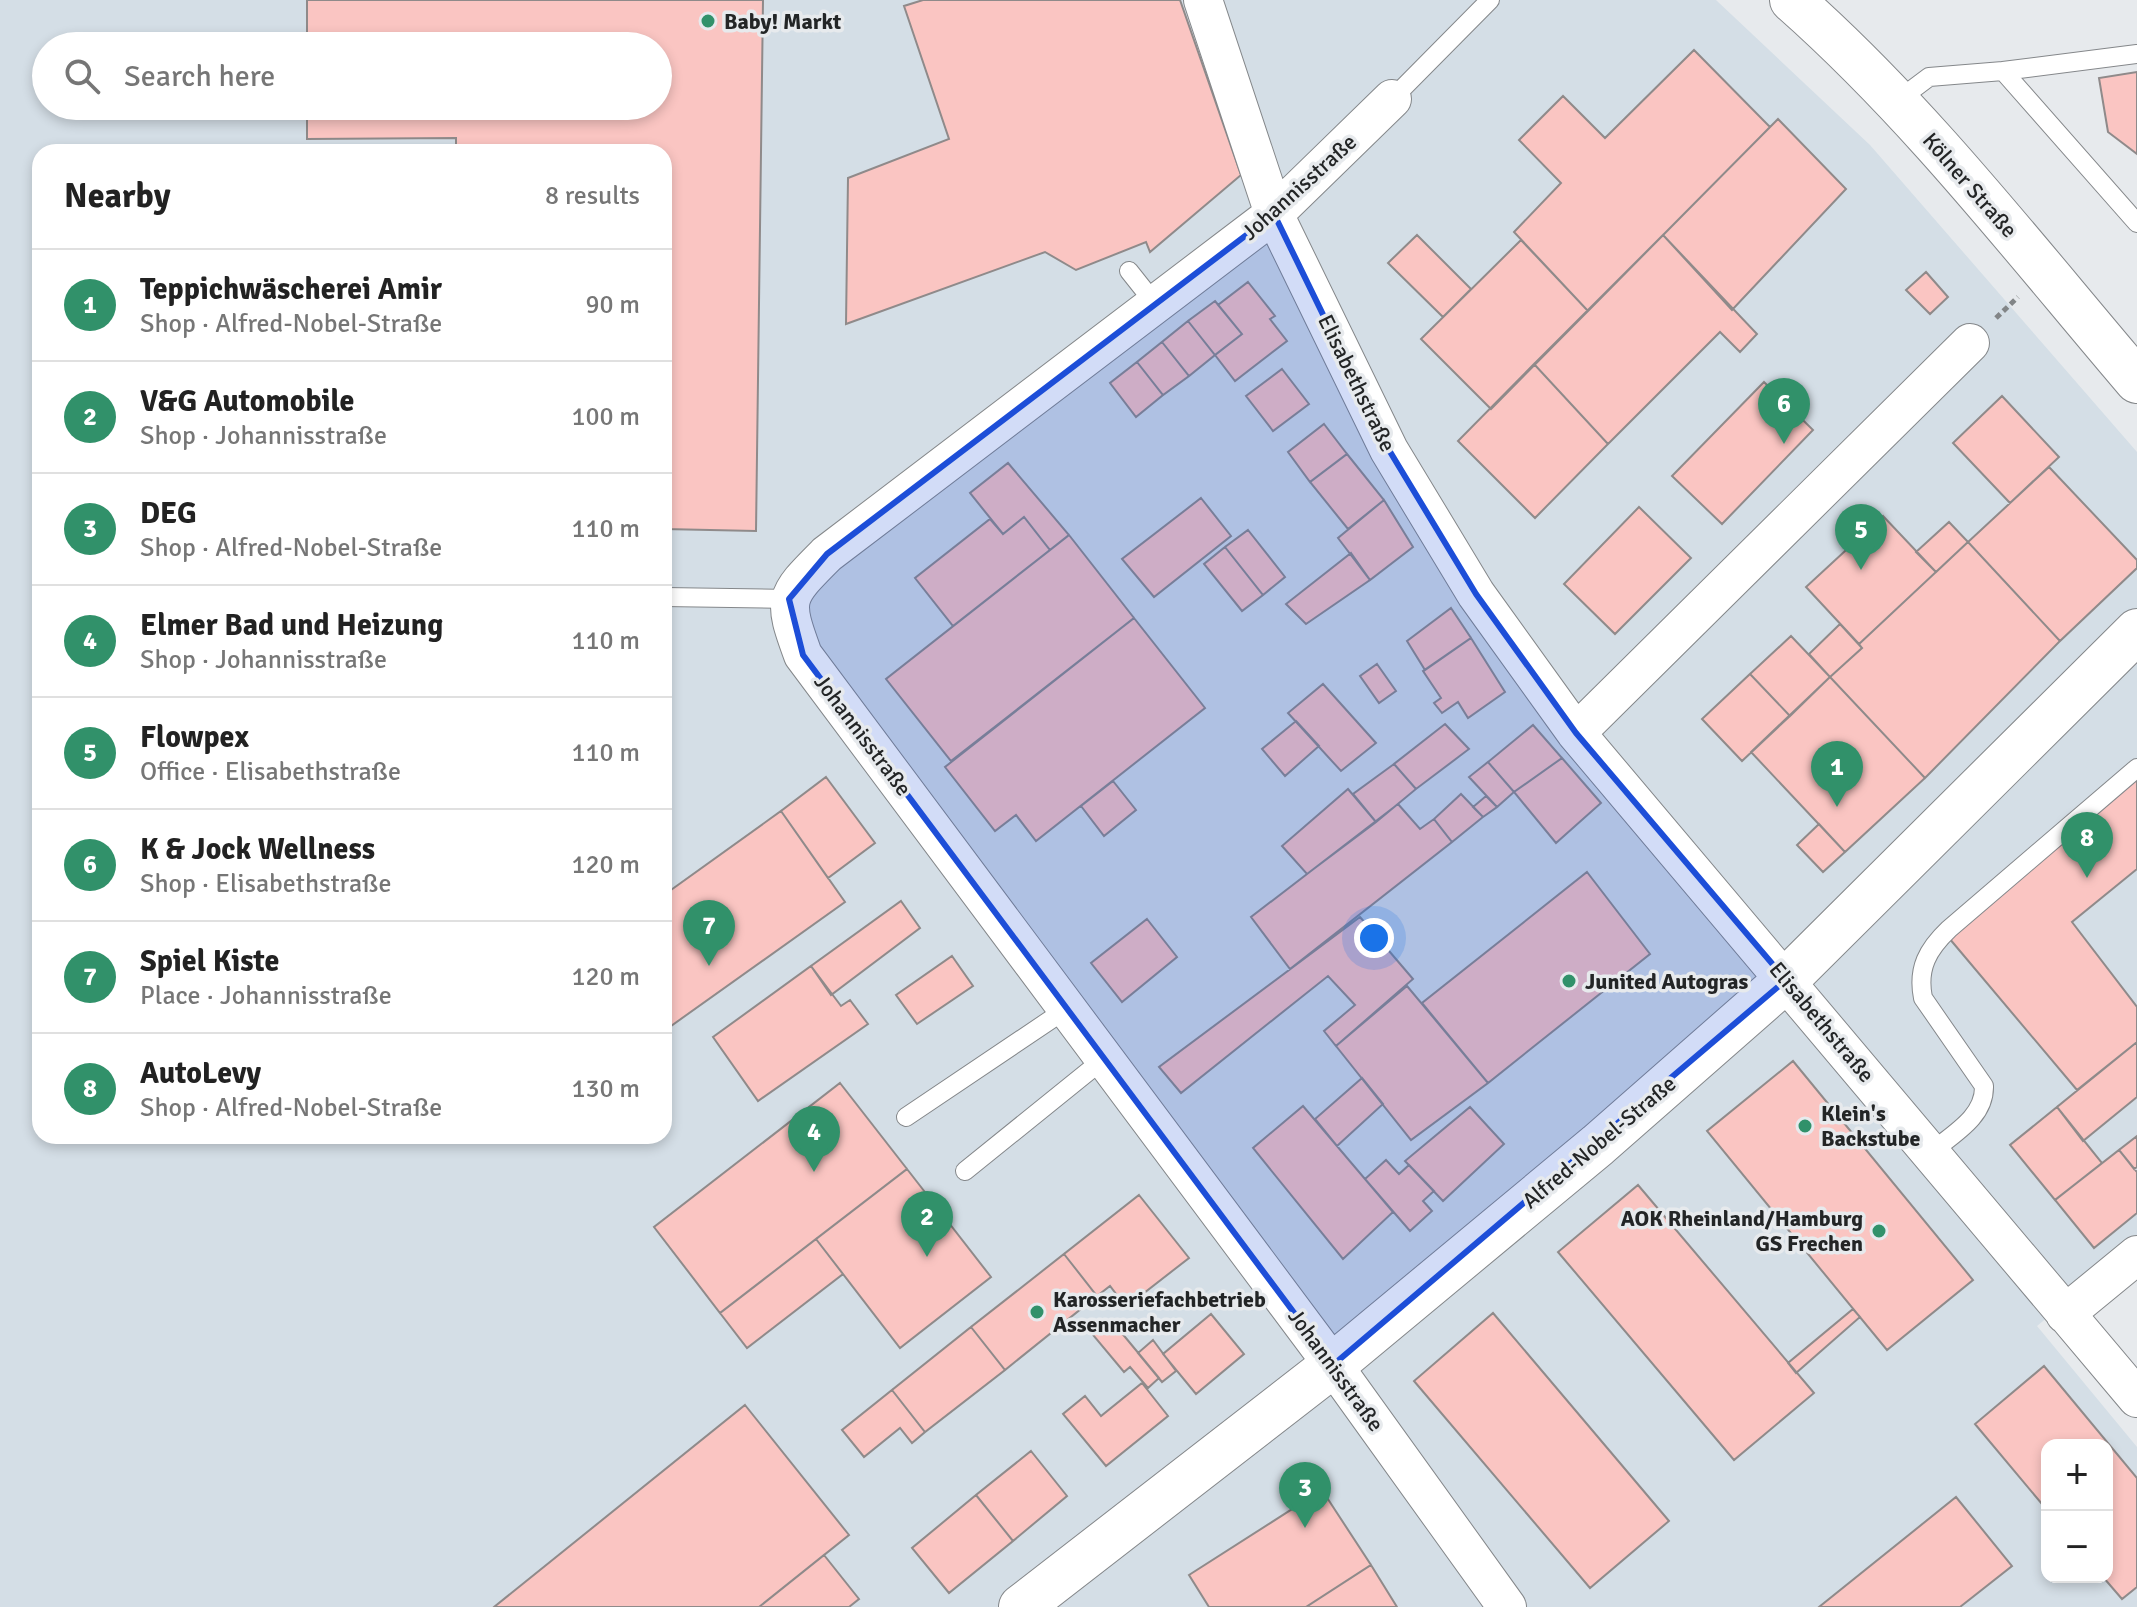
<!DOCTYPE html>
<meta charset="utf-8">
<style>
body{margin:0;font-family:Signika,sans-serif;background:#f2f2f2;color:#222}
.controls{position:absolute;right:24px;bottom:24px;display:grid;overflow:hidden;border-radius:16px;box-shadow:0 4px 12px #0003}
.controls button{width:72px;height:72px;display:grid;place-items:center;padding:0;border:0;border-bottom:2px solid #e0e0e0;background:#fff;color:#222;font:40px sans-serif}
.you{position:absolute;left:1374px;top:938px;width:28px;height:28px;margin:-20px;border:6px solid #fff;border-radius:50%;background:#1a73e8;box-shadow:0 0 0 12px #1a73e833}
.badge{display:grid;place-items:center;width:52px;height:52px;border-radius:50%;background:#31916a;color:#fff;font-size:26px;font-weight:700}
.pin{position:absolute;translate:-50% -66px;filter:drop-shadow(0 2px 4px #0008)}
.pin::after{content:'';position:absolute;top:42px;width:28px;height:24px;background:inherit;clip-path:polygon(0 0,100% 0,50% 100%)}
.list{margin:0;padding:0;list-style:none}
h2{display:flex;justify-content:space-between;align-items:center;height:104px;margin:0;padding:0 32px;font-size:34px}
h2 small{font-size:26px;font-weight:400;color:#767676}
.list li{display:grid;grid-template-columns:52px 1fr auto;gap:24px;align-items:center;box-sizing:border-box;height:112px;padding:0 32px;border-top:2px solid #e0e0e0}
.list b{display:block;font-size:30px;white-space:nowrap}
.list p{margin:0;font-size:26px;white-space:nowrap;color:#767676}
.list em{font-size:26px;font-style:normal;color:#767676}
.icon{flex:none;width:44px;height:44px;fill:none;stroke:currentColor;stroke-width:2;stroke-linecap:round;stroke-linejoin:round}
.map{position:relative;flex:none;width:2137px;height:1607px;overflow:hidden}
.search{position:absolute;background:#fff;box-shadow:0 4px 12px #0003;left:32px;top:32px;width:640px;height:88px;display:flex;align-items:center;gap:20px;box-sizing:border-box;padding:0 28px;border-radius:44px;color:#767676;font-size:30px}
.panel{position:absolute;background:#fff;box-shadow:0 4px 12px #0003;left:32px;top:144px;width:640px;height:1000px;border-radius:24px}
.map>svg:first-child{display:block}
</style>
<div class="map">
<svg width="2137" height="1607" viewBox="0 0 2137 1607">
<rect width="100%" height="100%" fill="#e7eaed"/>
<path fill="#d4dee6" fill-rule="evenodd" d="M0,0h1716l154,145 267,307v791l-100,83 100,121v160h-2137zM46,46h612v60h-612zM40,152h624v984h-624zM2047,1445h60v132h-60z"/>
<path fill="#fac5c2" stroke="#8f8a8a" stroke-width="2" d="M307,0h456l-7,531 -92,-2v-377h-208v-14l-149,1v-33h351v-60h-351z
M923,0h257l61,175 -91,77 -4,-10 -70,28 -31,-18 -199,72 2,-146 101,-39 -45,-133z
M1694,50l76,77 -182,184 -74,-79 47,-49 -42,-43 44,-44 42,42z
M2137,72v82l-29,-22 -9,-54z
M1778,119l68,70 -114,121 -69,-75z
M1417,235l54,54 -28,28 -55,-54z
M1663,235l94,99 -17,18 -20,-20 -112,112 -74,-80z
M1521,240l67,71 -97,98 -70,-70z
M1926,272l22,25 -18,17 -24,-24z
M1248,282l27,34 -5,3 17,22 -52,40 -20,-26 27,-21 -24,-29z
M1215,301l27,33 -27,21 -27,-34z
M1188,321l27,34 -26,21 -27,-34z
M1162,342l27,34 -26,19 -26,-33z
M1137,362l26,33 -27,22 -26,-34z
M1534,364l74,80 -73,74 -77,-77z
M1282,369l27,35 -36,27 -27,-35z
M1764,382l49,48 -91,94 -50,-48z
M2002,396l57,61 -49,46 -57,-60z
M1324,424l23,30 -37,28 -22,-30z
M1347,454l37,46 -36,29 -38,-47z
M1008,463l61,72 -19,15 -26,-33 -21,17 -33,-41z
M2049,467l88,93v8l-77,73 -92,-99z
M1201,498l30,38 -77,61 -32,-38z
M1384,500l29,47 -43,33 -32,-42z
M1639,507l52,51 -76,76 -51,-50z
M1883,516l53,56 -77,72 -53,-57z
M1024,517l26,33 -97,76 -38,-48 75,-59 13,15z
M1949,522l19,20 -32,30 -20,-20z
M1248,530l37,47 -22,18 -38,-48z
M1069,535l65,83 -183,143 -65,-82z
M1968,542l92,99 -135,137 -95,-101 32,-29 -3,-4z
M1225,547l38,48 -21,16 -38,-47z
M1351,553l19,27 -64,44 -20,-20z
M1451,608l20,30 -46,32 -18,-29z
M1134,618l71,90 -169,133 -20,-26 -21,16 -50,-64z
M1840,624l22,24 -32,29 -21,-23z
M1791,636l39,41 -40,39 -40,-42z
M1471,638l34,54 -37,26 -10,-16 -16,11 -8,-10 7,-5 -18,-27z
M1377,664l19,27 -17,12 -19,-27z
M1750,674l40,42 -48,45 -40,-42z
M1830,677l95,101 -80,74 -94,-100z
M1323,684l53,59 -35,28 -53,-58z
M1296,721l23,25 -34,30 -23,-27z
M1445,724l24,25 -53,40 -22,-25z
M1533,725l29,33 -48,34 -26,-30z
M1562,758l39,45 -45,40 -42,-51z
M1488,762l26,30 -17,15 -28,-30z
M1394,764l22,25 -40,33 -23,-28z
M826,777l49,66 -47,35 -47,-67z
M2137,779v90l-65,53 65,85v35l-60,48 -128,-152z
M1113,781l23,29 -32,26 -23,-30z
M1348,789l28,33 -69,52 -25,-28z
M1461,794l22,23 -31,25 -18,-23z
M1486,796l11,11 -14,10 -10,-10z
M1398,804l22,25 14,-10 18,23 -162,127 -39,-52z
M781,811l64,91 -181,129v-136z
M1819,824l26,28 -22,20 -26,-27z
M1587,872l63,82 -162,129 -66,-80z
M901,901l19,27 -89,67 -20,-29z
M1360,917l53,62 -77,67 -12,-15 31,-26 -27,-29 -147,117 -22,-26z
M1147,919l30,38 -55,45 -31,-39z
M952,956l21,30 -56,38 -21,-29z
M811,966l30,40 9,-6 18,24 -110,77 -45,-64z
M1407,986l81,97 -77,57 -75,-94z
M2137,1042v55l-54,44 -26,-34z
M1793,1061l180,219 -86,70 -180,-219z
M1362,1078l21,26 -46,42 -22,-27z
M840,1083l67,86 -187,144 -66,-86z
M1303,1106l90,106 -50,47 -90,-111z
M1470,1107l34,37 -61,57 -38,-40z
M2057,1107l45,56 -47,37 -45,-55z
M2137,1136v31l-3,2 -15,-19z
M2119,1150l18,22v41l-43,35 -39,-48z
M1386,1160l13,14 10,-9 25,26 -11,10 9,10 -22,20 -45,-52z
M907,1169l84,108 -91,71 -84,-109z
M1638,1185l176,208 -80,67 -176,-208z
M1139,1195l50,63 -63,49 -16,-21 -13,10 -33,-42z
M816,1239l27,35 -96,74 -27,-35z
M1064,1254l33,42 -92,74 -34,-43z
M1853,1309l7,8 -64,56 -8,-10z
M1493,1313l176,208 -79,67 -176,-207z
M1211,1314l33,40 -48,40 -33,-40z
M1111,1320l48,58 -11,10 -18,-21 -6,5 -31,-37z
M971,1327l34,43 -80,62 -33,-42z
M1153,1340l23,31 -14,11 -24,-29z
M2044,1366l93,112v109l-15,12 -19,-22h4v-132h-60v65l-72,-86z
M1142,1383l26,33 -62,50 -43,-52 22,-18 16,20z
M892,1390l33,42 -13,11 -12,-15 -36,29 -22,-27z
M745,1405l104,130 -90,72h-265z
M1031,1451l36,45 -54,45 -37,-46z
M1322,1490l49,75 -65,42h-97l-20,-32z
M976,1495l37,46 -64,52 -37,-45z
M1956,1497l56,69 -52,41h-141z
M824,1555l35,44 -10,8h-90z
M1371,1565l26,42h-91z"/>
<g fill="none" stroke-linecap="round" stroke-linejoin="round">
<defs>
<path id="service" d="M2003,71l134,-17
M1392,99l98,-99
M1897,101l32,-24 74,-6 134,152
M1129,271l27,34
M664,597l125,2
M906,1117l162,-109
M1930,1153c23,-19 55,-36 54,-67l-61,-88c-6,-30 5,-49 26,-69l188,-161
M965,1171l140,-113"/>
<path id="minor" d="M1203,0l71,214 115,236 87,144 100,139 561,665
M1392,99l-118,115 -447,340c-43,43 -45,44 -24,101l530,710 174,242
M1576,733l394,-390
M2065,1314l72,-59"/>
<path id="tertiary" d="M1021,1607l312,-242 265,-220 188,-165 351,-349"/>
<path id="secondary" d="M1792,0c128,113 234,251 345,381"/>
</defs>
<use href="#service" stroke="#84878a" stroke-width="20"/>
<use href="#minor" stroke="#84878a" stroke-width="40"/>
<use href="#tertiary" stroke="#84878a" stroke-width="46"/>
<use href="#secondary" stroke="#84878a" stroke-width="46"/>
<path stroke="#828587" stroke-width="5" stroke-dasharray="6 4" stroke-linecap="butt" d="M1996,318l22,-21"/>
<use href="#service" stroke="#fff" stroke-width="18"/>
<use href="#minor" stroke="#fff" stroke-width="38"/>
<use href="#tertiary" stroke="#fff" stroke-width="44"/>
<use href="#secondary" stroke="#fff" stroke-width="44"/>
</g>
<path fill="#1d4ed8" fill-opacity="0.2" stroke="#1d4ed8" stroke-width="6" stroke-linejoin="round" d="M1274,214l115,236 87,144 100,139 210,247 -453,385 -530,-710 -14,-56 38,-45z"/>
<g fill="#31916a" stroke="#e7eaed" stroke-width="3">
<circle cx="708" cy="21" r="8"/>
<circle cx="1569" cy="981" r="8"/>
<circle cx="1805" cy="1126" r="8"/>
<circle cx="1879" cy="1231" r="8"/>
<circle cx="1037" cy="1312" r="8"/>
</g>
<g text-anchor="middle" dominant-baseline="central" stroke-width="7" stroke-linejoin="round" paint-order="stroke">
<g font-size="22" font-weight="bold" fill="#232526" stroke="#e7eaed" text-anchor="start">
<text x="724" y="21">Baby! Markt</text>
<text x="1585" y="981">Junited Autogras</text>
<text x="1821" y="1113">Klein's<tspan x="1821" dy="25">Backstube</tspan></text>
<text x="1863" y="1218" text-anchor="end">AOK Rheinland/Hamburg<tspan x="1863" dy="25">GS Frechen</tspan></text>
<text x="1053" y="1299">Karosseriefachbetrieb<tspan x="1053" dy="25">Assenmacher</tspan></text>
</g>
<g font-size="22" fill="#232526" stroke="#e7eaed">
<text transform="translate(1970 185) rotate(49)">Kölner Straße</text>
<text transform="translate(1299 187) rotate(-42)">Johannisstraße</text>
<text transform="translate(1357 383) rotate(64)">Elisabethstraße</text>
<text transform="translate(863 735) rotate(53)">Johannisstraße</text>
<text transform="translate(1822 1022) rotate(50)">Elisabethstraße</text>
<text transform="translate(1599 1142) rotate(-40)">Alfred-Nobel-Straße</text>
<text transform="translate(1336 1370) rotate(54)">Johannisstraße</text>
</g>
</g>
</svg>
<div class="controls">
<button>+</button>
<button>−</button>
</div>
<div class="you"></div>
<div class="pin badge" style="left:1837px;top:807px">1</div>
<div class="pin badge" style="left:927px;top:1257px">2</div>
<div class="pin badge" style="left:1305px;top:1528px">3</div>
<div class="pin badge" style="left:814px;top:1172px">4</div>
<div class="pin badge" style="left:1861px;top:570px">5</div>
<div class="pin badge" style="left:1784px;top:444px">6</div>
<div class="pin badge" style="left:709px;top:966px">7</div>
<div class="pin badge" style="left:2087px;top:878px">8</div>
<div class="search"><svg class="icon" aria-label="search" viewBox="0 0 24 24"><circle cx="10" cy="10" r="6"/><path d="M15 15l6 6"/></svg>Search here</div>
<section class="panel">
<h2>Nearby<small>8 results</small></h2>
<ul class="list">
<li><span class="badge">1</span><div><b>Teppichwäscherei Amir</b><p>Shop · Alfred-Nobel-Straße</p></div><em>90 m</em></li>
<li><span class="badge">2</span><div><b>V&amp;G Automobile</b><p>Shop · Johannisstraße</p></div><em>100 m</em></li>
<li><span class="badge">3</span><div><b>DEG</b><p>Shop · Alfred-Nobel-Straße</p></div><em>110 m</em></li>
<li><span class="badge">4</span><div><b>Elmer Bad und Heizung</b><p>Shop · Johannisstraße</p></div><em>110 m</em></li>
<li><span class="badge">5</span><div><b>Flowpex</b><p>Office · Elisabethstraße</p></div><em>110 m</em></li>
<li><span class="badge">6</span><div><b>K &amp; Jock Wellness</b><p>Shop · Elisabethstraße</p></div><em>120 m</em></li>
<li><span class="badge">7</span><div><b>Spiel Kiste</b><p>Place · Johannisstraße</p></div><em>120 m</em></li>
<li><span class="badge">8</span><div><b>AutoLevy</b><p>Shop · Alfred-Nobel-Straße</p></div><em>130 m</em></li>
</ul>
</section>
</div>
